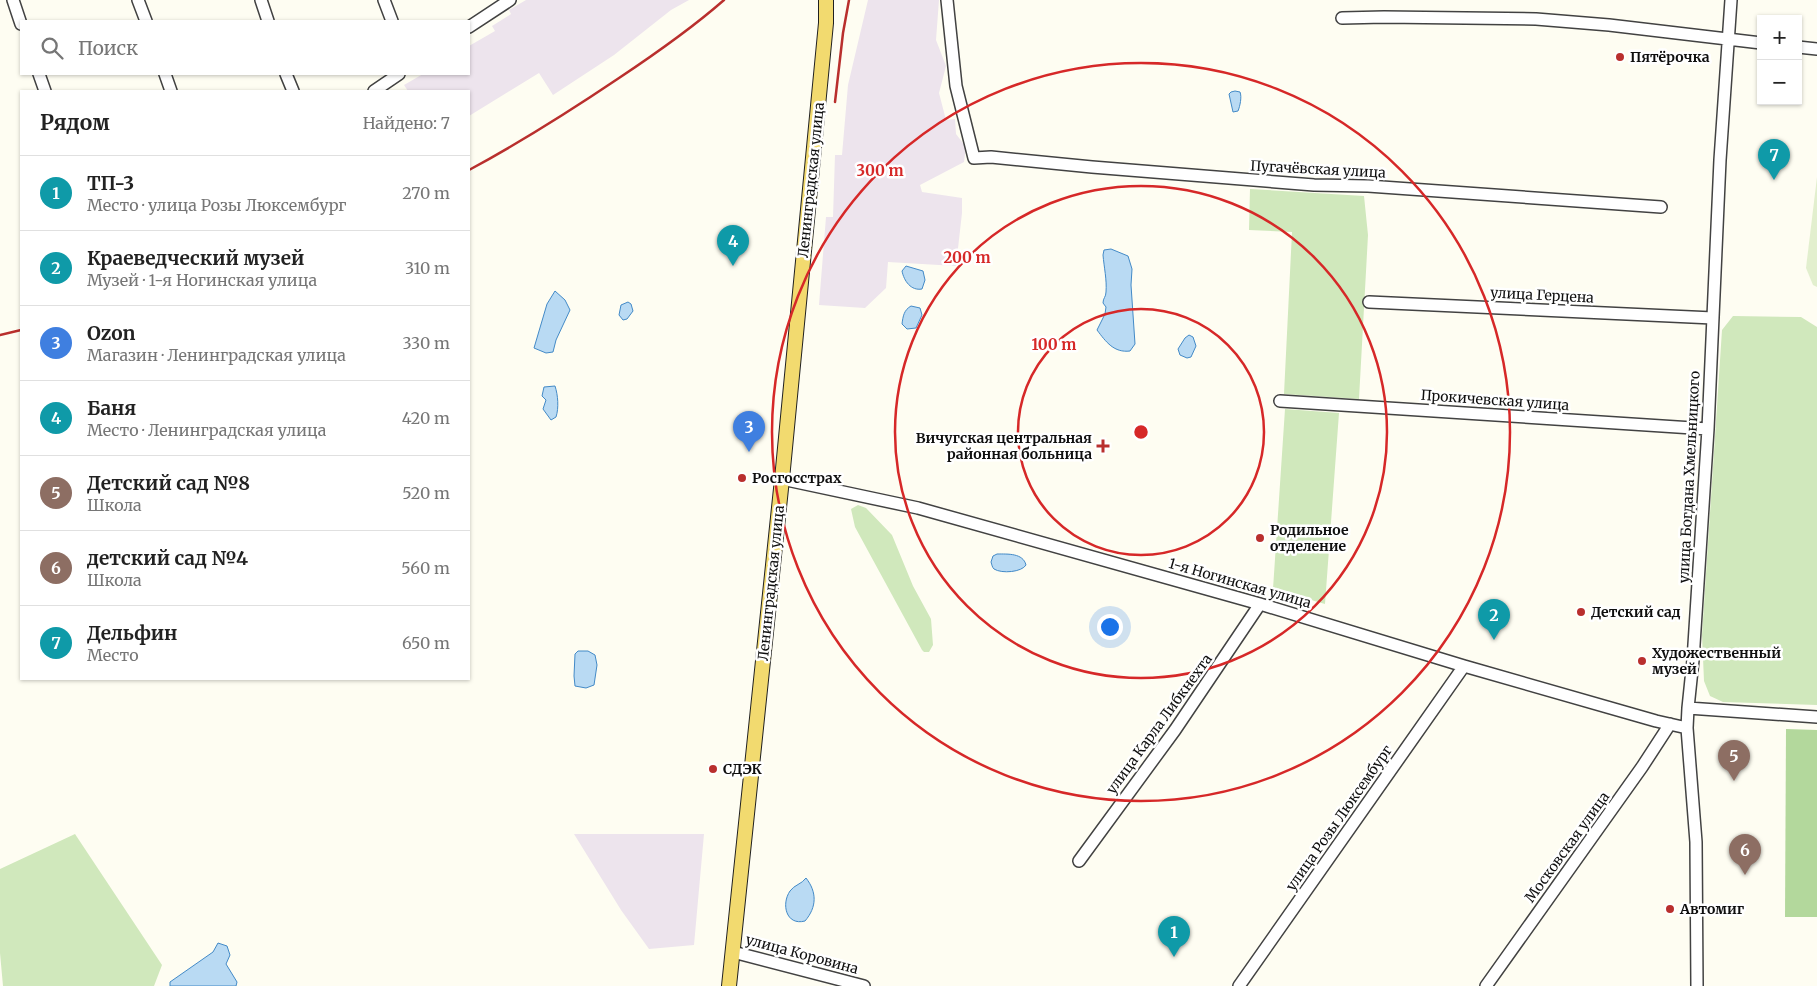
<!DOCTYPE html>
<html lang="ru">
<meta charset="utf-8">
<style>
body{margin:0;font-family:Merriweather,serif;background:#f6f6f6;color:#222}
.controls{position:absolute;right:15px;top:15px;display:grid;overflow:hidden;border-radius:0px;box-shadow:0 1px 4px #0004}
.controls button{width:45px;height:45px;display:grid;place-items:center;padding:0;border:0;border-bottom:1px solid #e0e0e0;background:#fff;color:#222;font:25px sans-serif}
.you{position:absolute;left:1109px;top:626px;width:18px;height:18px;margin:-12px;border:4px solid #fff;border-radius:50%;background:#1a73e8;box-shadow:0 0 0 8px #1a73e833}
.badge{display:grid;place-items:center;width:32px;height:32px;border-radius:50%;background:#0b8043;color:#fff;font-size:16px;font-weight:700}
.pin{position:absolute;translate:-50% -41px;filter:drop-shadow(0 1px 2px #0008)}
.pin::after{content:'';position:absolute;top:26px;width:18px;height:15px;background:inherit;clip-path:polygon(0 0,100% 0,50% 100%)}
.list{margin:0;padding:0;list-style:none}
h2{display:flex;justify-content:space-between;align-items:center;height:65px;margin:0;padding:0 20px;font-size:21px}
h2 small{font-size:16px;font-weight:400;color:#767676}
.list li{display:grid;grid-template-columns:32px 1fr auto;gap:15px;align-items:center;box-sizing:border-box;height:75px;padding:0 20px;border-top:1px solid #e0e0e0}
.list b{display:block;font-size:19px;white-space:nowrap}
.list p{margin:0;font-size:16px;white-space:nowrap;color:#767676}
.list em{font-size:16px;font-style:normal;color:#767676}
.icon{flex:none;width:28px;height:28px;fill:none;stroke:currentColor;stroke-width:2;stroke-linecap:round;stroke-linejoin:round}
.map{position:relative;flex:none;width:1817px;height:986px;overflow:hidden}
.search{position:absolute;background:#fff;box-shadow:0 1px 4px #0004;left:20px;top:20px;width:450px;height:55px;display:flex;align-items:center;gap:12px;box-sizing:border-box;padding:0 18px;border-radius:0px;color:#767676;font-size:19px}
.panel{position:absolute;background:#fff;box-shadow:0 1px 4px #0004;left:20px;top:90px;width:450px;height:590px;border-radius:0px}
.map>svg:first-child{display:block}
</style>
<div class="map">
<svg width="1817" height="986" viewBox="0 0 1817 986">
<rect width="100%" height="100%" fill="#fefdf2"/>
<path fill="#ede4ed" d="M526,0h163l-18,10 -57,45 -61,40 -14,-22 -70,43v-25h-61l-4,-6 19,-11h46v-28l26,-15 -3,-5 19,-12 -2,-4z
M868,0h71l-3,40 10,26 -7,27 7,27 9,-1 1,15 10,13 -2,15 -44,23 2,7 40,6v15l-6,53 -68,-4 -2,26 -21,20 -46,-3 7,-88h7l2,-62h7l6,-70z
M574,834h130l-10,111 -45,4 -28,-39z"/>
<path fill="#d0e8bc" d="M1250,189l114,7 4,39 -9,164 -75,-5 8,-162 -43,-2z
M1733,316l68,1 16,10v378l-94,-3 -13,-6 -6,-15 -2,-46 20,-305z
M1285,409l54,4 -14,191 -52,-15z
M858,505l8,3 26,27 21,51 18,33 2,26 -4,7h-5l-2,-2 -67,-123 -4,-18z
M75,834l87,131 -8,21h-151l-3,-33v-84z"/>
<path fill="#b3d89c" d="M1786,729l31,1v187h-32z"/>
<path fill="#e2efce" d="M1817,177v110l-4,-2 -7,-17z"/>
<path fill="#b9daf3" stroke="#438ac7" d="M1235,91l5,1c2,5 0,14 -2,19l-5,1 -4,-18 2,-2z
M1111,249l17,7 4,13 -1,16 4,59 -5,7c-16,2 -24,-9 -33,-21l8,-16 1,-7 -3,-4c0,-5 3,-6 3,-11 1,-12 -2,-25 -3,-37l1,-5z
M906,266l17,5 2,9 -3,9c-11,2 -18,-8 -20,-18z
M555,291l10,9 5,10 -14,30 -3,12 -7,1 -12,-5 13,-44z
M628,302l3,2 2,7 -6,8 -4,1 -4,-5 2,-10z
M911,306l9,2 2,7 -6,13 -9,1 -5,-5c1,-8 2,-14 9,-18z
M1189,335l4,2 3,9 -5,11 -4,1 -7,-3 -2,-6 7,-11z
M555,386c3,9 4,22 1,31l-5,3 -8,-11 3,-9 -4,-4 2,-9z
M997,554c11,0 26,-1 29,11 -4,7 -24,9 -32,4 -2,-2 -2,-4 -3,-7l2,-6z
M578,651h10l7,4 2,10 -3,20 -8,3 -11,-2 -1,-10 1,-22z
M806,878c11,14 11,29 -1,43 -19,5 -24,-17 -15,-30 4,-6 12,-7 16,-13z
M218,943l9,3 3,9 -4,9 11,18 -1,4h-66v-4l43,-30z"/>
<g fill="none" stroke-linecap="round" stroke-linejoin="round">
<defs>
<path id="minor" d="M13,0l8,24
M138,0l8,21
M261,0l7,21
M384,0l8,21
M947,0l9,86 18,72 17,-1 101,10 222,18 54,1 293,21
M1342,18l42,-1 152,2 73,6 152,18
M469,27l41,-27
M1798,47l19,2
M39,74l6,17
M165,74l6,17
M286,74l7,17
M374,91l25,-17
M1369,302l344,16
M1280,401l428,28
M782,479l136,29 342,96 204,62 192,55 31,7
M1688,708l129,9
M1079,861l96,-131 85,-126
M733,952l131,34
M1239,986l225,-320
M1486,986l156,-219 28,-43
M1697,986l-1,-144 -9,-114 1,-20 5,-48 15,-231 12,-269 11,-160"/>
<path id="major" d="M729,986l53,-507 44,-456v-23"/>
</defs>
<use href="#minor" stroke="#424242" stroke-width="14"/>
<use href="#major" stroke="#202020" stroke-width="16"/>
<use href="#minor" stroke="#fff" stroke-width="11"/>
<use href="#major" stroke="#f2da6f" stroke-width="14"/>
<path stroke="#b92f2d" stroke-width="2.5" d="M835,102l8,-69 6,-33
M469,170c52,-28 101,-59 150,-92 36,-24 72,-49 105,-78
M0,335l21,-5"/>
</g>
<g fill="none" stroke="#d62828" stroke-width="2.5">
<circle cx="1141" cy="432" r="123"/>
<circle cx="1141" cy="432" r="246"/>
<circle cx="1141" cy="432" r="369"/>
</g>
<g fill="#b92f2d" stroke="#fff" stroke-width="2">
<circle cx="1620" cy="57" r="5"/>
<path d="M1100.5 438.5h5v5h5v5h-5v5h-5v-5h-5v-5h5z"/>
<circle cx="742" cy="478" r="5"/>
<circle cx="1260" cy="538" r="5"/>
<circle cx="1581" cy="612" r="5"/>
<circle cx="1642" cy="661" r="5"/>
<circle cx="713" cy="769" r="5"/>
<circle cx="1670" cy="909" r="5"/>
</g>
<g text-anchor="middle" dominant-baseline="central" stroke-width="5" stroke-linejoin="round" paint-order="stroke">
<g font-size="14" font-weight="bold" fill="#0f0f0f" stroke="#fff" text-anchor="start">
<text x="1630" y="57">Пятёрочка</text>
<text x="1092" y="438" text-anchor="end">Вичугская центральная<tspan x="1092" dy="16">районная больница</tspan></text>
<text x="752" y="478">Росгосстрах</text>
<text x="1270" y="530">Родильное<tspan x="1270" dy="16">отделение</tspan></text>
<text x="1591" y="612">Детский сад</text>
<text x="1652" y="653">Художественный<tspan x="1652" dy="16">музей</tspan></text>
<text x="723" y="769">СДЭК</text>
<text x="1680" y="909">Автомиг</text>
</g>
<g font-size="14" fill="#0f0f0f" stroke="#fff">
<text transform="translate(1318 169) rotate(3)">Пугачёвская улица</text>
<text transform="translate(811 180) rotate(-84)">Ленинградская улица</text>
<text transform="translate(1542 295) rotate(3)">улица Герцена</text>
<text transform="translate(1495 400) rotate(4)">Прокичевская улица</text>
<text transform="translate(1689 477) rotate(-87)">улица Богдана Хмельницкого</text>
<text transform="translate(771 583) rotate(-84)">Ленинградская улица</text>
<text transform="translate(1240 583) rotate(16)">1-я Ногинская улица</text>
<text transform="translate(1159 724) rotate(-54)">улица Карла Либкнехта</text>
<text transform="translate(1339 818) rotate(-55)">улица Розы Люксембург</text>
<text transform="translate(1567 847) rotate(-54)">Московская улица</text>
<text transform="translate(802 954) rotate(15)">улица Коровина</text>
</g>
</g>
<circle cx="1141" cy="432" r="8" fill="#d62828" stroke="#fff" stroke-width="2.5"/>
<g font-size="15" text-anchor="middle" font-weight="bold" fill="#d62828" stroke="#fff" stroke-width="5" stroke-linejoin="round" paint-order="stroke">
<text x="880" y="176">300 m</text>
<text x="967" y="263">200 m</text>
<text x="1054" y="350">100 m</text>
</g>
</svg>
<div class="controls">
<button>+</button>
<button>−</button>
</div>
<div class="you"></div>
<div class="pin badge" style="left:1174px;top:957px;background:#0f9aa8">1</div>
<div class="pin badge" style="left:1494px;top:640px;background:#0f9aa8">2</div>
<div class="pin badge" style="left:749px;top:452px;background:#3f7fe0">3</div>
<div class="pin badge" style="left:733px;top:266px;background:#0f9aa8">4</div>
<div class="pin badge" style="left:1734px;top:781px;background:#8d6e63">5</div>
<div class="pin badge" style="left:1745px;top:875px;background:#8d6e63">6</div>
<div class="pin badge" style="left:1774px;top:180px;background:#0f9aa8">7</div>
<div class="search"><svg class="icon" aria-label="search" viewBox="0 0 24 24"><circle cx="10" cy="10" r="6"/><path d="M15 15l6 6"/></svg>Поиск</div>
<section class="panel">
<h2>Рядом<small>Найдено: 7</small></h2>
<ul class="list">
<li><span class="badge" style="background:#0f9aa8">1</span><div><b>ТП-3</b><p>Место · улица Розы Люксембург</p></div><em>270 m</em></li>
<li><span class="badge" style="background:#0f9aa8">2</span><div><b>Краеведческий музей</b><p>Музей · 1-я Ногинская улица</p></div><em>310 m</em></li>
<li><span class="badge" style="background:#3f7fe0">3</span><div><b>Ozon</b><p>Магазин · Ленинградская улица</p></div><em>330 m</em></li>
<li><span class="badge" style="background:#0f9aa8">4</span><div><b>Баня</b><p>Место · Ленинградская улица</p></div><em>420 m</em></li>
<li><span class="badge" style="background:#8d6e63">5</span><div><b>Детский сад №8</b><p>Школа</p></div><em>520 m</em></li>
<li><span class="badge" style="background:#8d6e63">6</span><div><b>детский сад №4</b><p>Школа</p></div><em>560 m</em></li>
<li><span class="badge" style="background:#0f9aa8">7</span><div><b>Дельфин</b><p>Место</p></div><em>650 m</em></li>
</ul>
</section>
</div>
